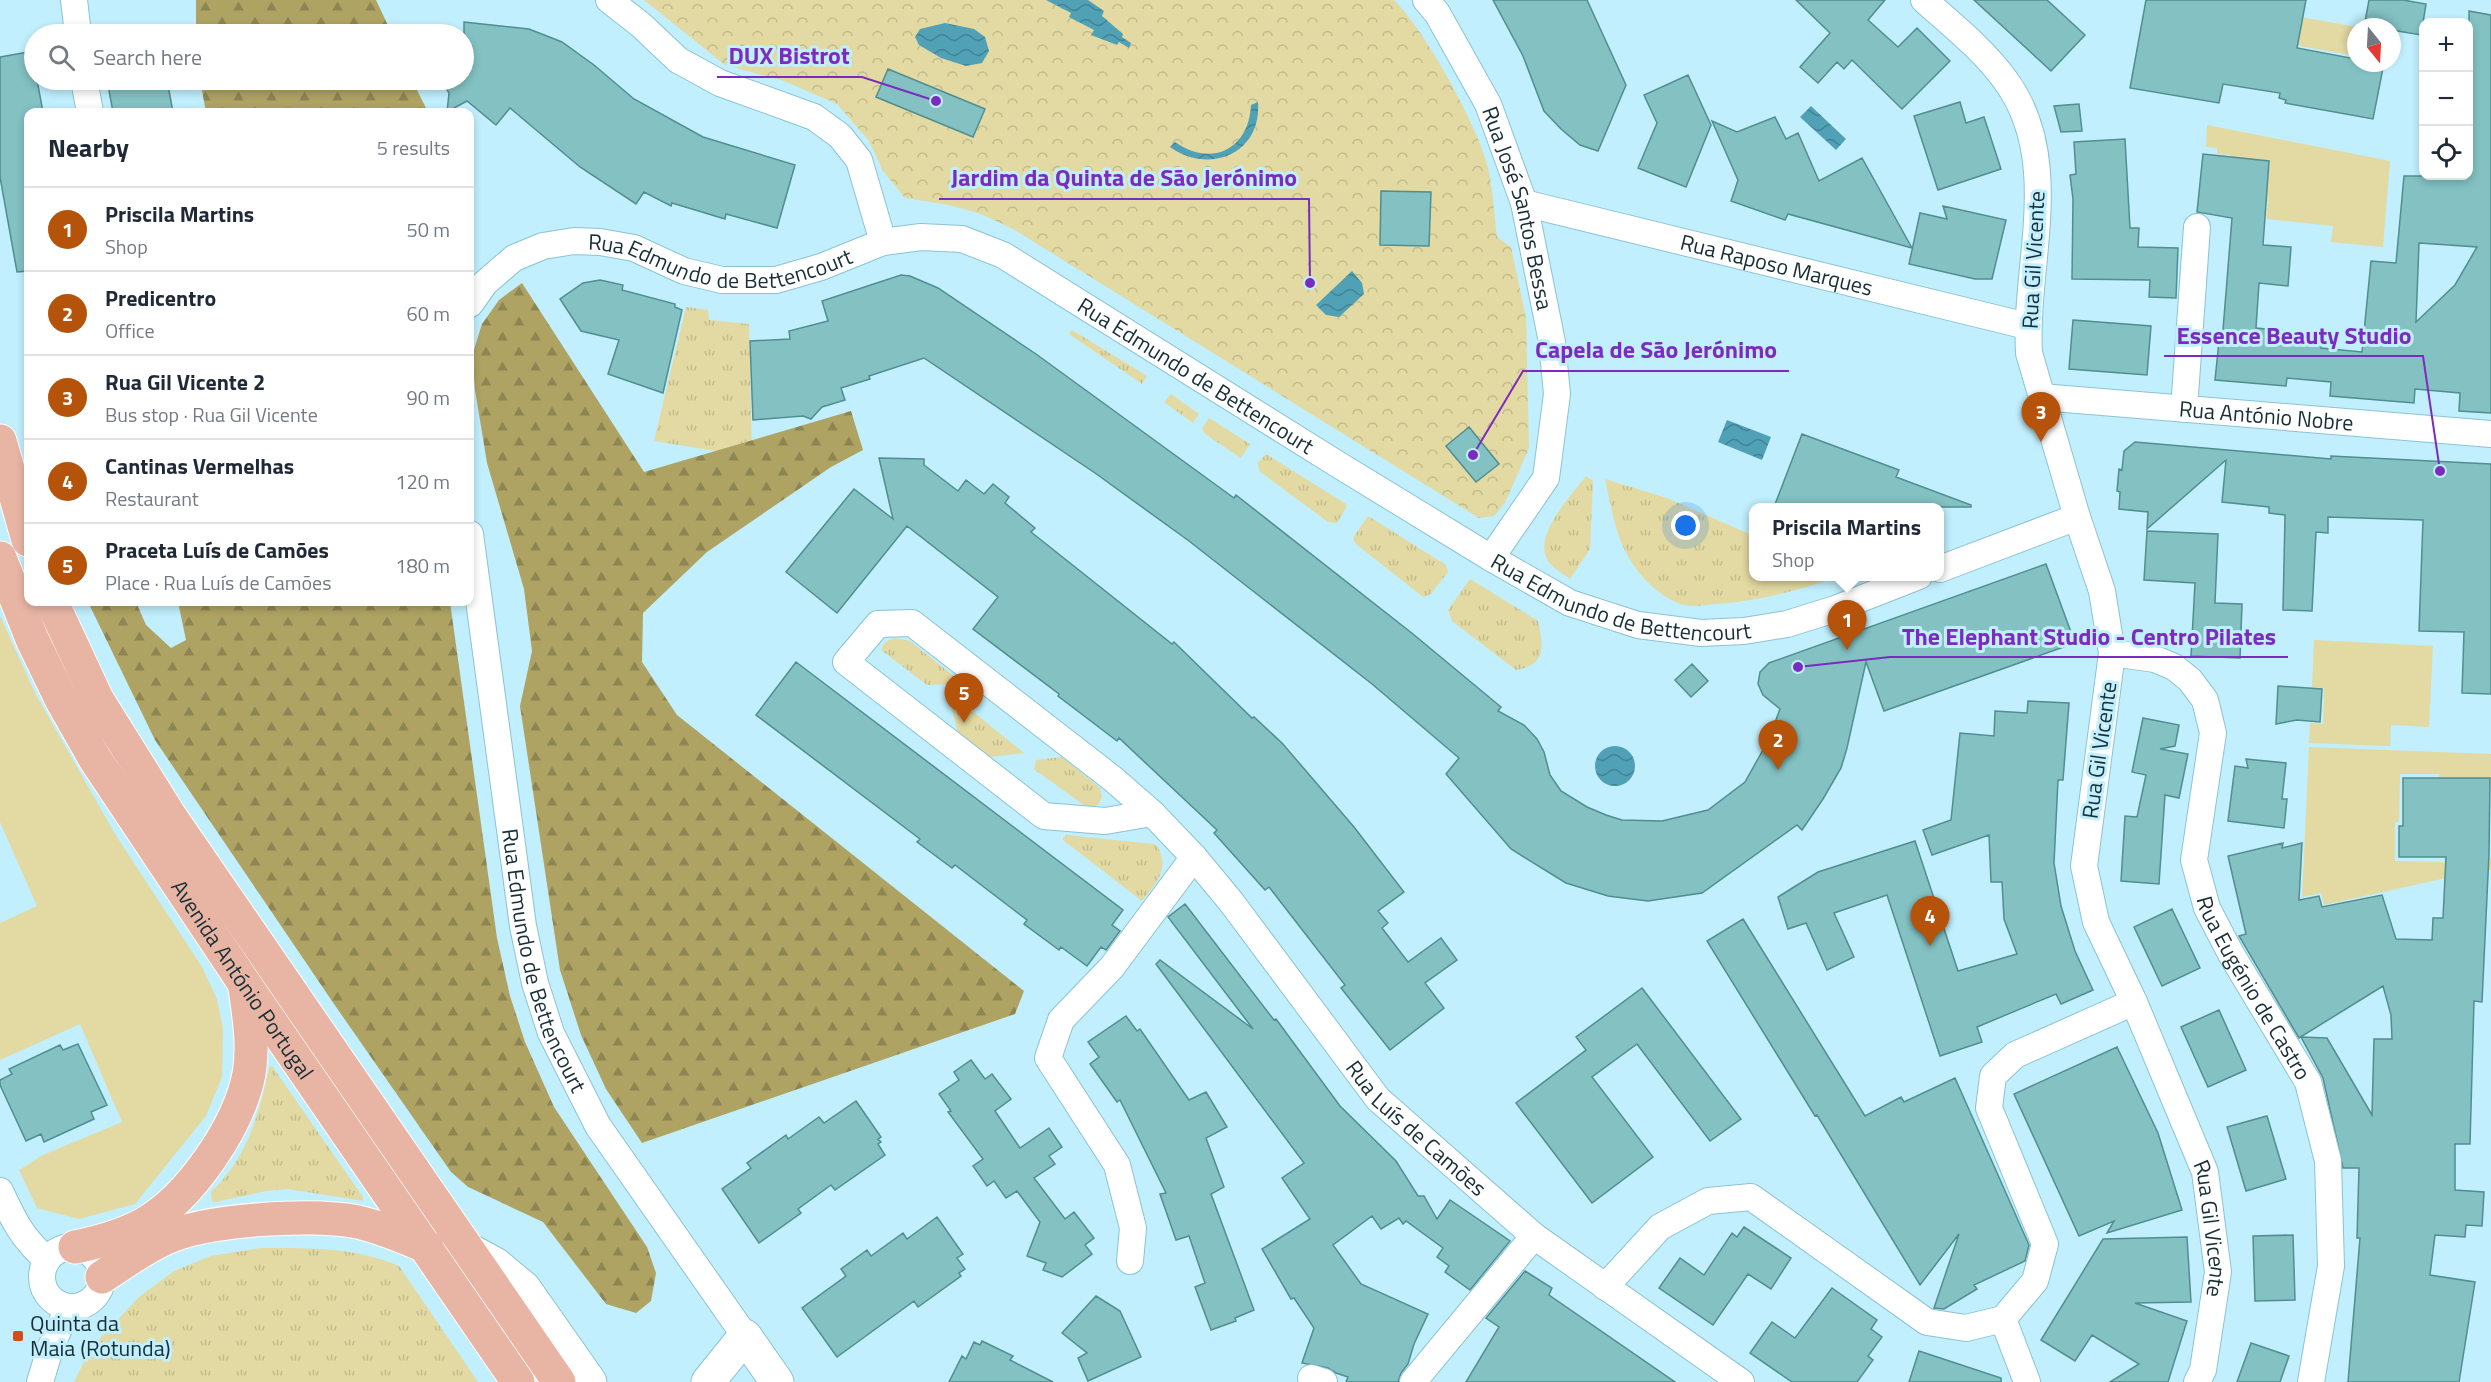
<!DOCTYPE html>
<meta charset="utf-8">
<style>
body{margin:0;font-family:"Titillium Web",sans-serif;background:#f2f2f3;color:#1f2937}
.controls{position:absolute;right:18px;top:18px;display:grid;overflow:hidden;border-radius:12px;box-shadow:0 3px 9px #0003}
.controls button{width:54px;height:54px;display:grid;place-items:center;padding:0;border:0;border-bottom:2px solid #e0e1e3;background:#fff;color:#1f2937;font:30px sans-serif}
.compass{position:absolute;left:2347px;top:18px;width:54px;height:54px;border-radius:50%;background:#fff;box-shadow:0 3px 9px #0003;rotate:162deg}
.you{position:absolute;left:1686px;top:526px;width:21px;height:21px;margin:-15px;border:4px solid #fff;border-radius:50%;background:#1a73e8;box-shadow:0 0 0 9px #1a73e833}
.badge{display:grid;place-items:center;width:39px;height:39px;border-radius:50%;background:#b45309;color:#fff;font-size:20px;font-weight:700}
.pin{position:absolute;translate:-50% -50px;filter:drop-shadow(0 2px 3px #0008)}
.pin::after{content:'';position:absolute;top:32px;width:21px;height:18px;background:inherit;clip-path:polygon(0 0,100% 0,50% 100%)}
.popup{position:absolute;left:1749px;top:503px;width:195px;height:78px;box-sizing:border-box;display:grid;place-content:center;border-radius:12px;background:#fff;filter:drop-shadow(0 2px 4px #0005);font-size:20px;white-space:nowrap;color:#747a83}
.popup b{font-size:22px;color:#1f2937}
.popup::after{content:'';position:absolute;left:50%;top:100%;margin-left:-12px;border:12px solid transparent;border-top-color:#fff}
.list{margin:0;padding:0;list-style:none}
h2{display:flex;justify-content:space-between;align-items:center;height:78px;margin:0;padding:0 24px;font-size:26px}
h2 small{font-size:20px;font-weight:400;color:#747a83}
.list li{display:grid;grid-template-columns:39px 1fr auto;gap:18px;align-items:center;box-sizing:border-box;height:84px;padding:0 24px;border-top:2px solid #e0e1e3}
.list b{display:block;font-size:22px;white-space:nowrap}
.list p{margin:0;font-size:20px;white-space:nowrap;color:#747a83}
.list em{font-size:20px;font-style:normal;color:#747a83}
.icon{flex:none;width:33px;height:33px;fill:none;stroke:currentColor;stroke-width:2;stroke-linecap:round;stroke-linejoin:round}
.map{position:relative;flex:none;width:2491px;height:1382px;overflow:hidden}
.search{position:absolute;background:#fff;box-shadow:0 3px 9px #0003;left:24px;top:24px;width:450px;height:66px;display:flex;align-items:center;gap:15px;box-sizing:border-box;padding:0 21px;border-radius:33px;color:#747a83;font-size:22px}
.panel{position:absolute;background:#fff;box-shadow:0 3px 9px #0003;left:24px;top:108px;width:450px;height:498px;border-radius:12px}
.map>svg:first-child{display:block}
</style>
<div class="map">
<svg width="2491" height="1382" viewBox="0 0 2491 1382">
<defs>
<pattern id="grass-tufts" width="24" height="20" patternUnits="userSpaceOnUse" patternTransform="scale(1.5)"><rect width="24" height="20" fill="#e3d9a2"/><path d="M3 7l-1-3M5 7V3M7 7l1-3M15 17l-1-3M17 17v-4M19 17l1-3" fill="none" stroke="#c2bb8c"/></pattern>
<pattern id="forest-firs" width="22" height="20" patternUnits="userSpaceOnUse" patternTransform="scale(1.5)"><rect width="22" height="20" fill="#afa363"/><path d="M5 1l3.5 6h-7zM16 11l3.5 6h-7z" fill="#8d8552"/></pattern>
<pattern id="park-crowns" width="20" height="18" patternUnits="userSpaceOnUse" patternTransform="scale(1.5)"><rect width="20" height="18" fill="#e3d9a2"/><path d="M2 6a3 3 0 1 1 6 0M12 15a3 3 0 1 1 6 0" fill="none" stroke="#c2bb8c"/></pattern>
<pattern id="water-waves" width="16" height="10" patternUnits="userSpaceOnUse" patternTransform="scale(1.5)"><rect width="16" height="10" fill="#50a0b6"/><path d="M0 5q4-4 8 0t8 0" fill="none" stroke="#418395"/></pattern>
</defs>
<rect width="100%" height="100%" fill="#c1effd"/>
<path fill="url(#grass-tufts)" d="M686,307l22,3 1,10 40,4 3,133 -98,-16z
M1072,330l75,46 -5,8 -73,-50z
M1171,394l28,20 -6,9 -29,-21z
M1209,418l41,26 -9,14 -36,-24 -3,-6z
M1266,454l80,50v4l-9,15 -9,-1 -69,-51 -1,-8z
M1586,476l7,5 -3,68 -20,30c-7,-5 -17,-11 -22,-18 -16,-25 23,-65 38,-85z
M1605,479l62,19 87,38v40l83,1c-40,14 -78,24 -121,27 -9,1 -22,3 -32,1 -21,-5 -45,-29 -55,-47 -14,-24 -18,-52 -24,-79z
M1368,516l78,49 2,7 -17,22 -8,3 -67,-53 -3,-6z
M1470,579l68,42c6,25 8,44 -22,49l-64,-49 -4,-11z
M894,638l16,3 50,40 -6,3 -27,1 -46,-35 4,-8z
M961,702l63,51 -34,4 -32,-24 -6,-24 2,-5z
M1062,757l38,31 2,9 -4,8 -10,3 -54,-39 2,-9z
M1066,835l88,9 4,3c12,23 -2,36 -16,54l-79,-61v-2z
M272,1066l91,131v4l-75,-12 -22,2 -51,11 -3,-1 -1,-9c36,-34 48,-77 58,-124z
M261,1248c48,0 94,-1 138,18l79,116h-404l17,-34 48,-51 35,-26 37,-15z"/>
<path fill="url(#forest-firs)" d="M196,0h180l16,34h-196z
M200,80h212l16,32h-222z
M522,283l122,189 207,-61 12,39 -32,17 -124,85 -64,61 -1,49 35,53 347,276 -9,23 -373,129 -36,-54 -25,-54 -21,-65 -40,-264 12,-55 -8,-62 -37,-126 -12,-73 -3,-34 10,-32 17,-24z
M88,602h48l10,23 25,23 15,-8 -8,-38h272l47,336 13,58 15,46 29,65 93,140 9,26 -5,28 -15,12 -30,-9 -63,-82 -75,-35 -17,-15 -117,-168 -179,-264z"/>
<path fill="url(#park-crowns)" d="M644,0h750c30,29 82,123 93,164 6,23 7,49 10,73l14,10 15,71 3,130 -24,55 -11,13 -15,2 -466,-289 -32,-15 -32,-9 -44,-7 -22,-27 -14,-30 -32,-37 -53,-23 -59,-16z"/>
<path fill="#e3d9a2" d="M2260,10l97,17 -1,29 -101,-18z
M2207,125l183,36 -7,86 -52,-5 2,-16 -67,-7 2,-18h-11l-27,-23 1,-23 -14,-1v-6l-11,-1z
M0,616l35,77 80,141 87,133 15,32 6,30 -1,48 -16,39 -71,88 -56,15 -42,-11 -18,-38 24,-15 79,-33 -42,-98 -80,36v-137l37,-17 -37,-84z
M2314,640l119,6 -4,81 -38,-2 -1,21 -81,-3 1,-20 13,1 1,-36 -12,-1z
M2309,747l182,7v29h-52v-9h-39l-1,48h-4v39l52,1v-5l44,1v12h-9l-158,35 -3,-12 -19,4z"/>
<path fill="url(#water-waves)" d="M1046,0h42l16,11 -2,5 21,18 -1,3 9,6 -2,5 -10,-6 -2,3 -26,-10 3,-5 -25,-13 2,-4z
M945,23l29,6 11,8 4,14 -7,12 -16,3 -25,-8 -22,-13 -4,-8 5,-8z
M1258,102c4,52 -49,73 -88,45l5,-5c37,26 74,7 76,-37z
M1811,106l35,33 -10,11 -36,-33z
M1352,271l10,12 2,11 -25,23 -13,-2 -10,-10z
M1727,420l44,17 -9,23 -44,-18z
M1595 766a20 20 0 1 1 40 0a20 20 0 1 1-40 0Z"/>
<path fill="#83c1c3" stroke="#508e90" stroke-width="1.5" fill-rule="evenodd" d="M1493,0h94l39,85 -28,66 -18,-6 -19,-16 -17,-18 -21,-55z
M1796,0h89l-17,20 30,27 19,-19 33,33 -48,48 -50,-49 -8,9 -7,-7 -19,21 -18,-16 30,-34z
M1974,0h73l38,35 -34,36z
M2146,0h160l-9,48 59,11v4h28l-11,56 -88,-16 1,-3 -7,-2 1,-5 -57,-9 -4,19 -89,-15z
M2369,0h34l23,4 -5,31 -29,-5v-3h-28z
M2469,11l22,4v398l-32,-2 1,-18 -45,-4 -1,14 -84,-7 1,-14 -44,-4 -1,8 -71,-6 4,-39 3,1 10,-124 -35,-6 6,-58 66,7 -6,84 28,2 -3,39 -29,-3 -3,45 66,6 -1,14 41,4 9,-91 25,2 8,-87h65zM2419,243l58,4 -22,38 -39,37z
M464,22l65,7 33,13 32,23 40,34 69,38 92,28 -18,63 -51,-14 -1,5 -53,-16 -1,3 -27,-14 -8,12 -56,-37 -70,-59 -14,17 -29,-24 -20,11 2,-19 -8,-13h23z
M34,51v29h3l6,32h-15v159l-11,1 -17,-95v-120z
M888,69l97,40 -12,28 -97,-40z
M1688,75l23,50 -25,62 -48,-19 19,-45 -13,-28z
M107,80h60l6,32h-60z
M1960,102l6,21 18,-6 17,52 -63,21 -24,-74z
M2079,104l3,27 -21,1 -7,-26z
M1775,117l11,22 12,-6 21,48 43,-23 50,90 -124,-34 -3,6 -54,-19 7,-21 -26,-59 25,11z
M2125,139l5,89h9l-1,19 40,1 -2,50 -27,-1 1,-17 -78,-1 1,-80 -3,-24 6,-1 -2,-32z
M1381,191l50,1 -2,54 -49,-1z
M1943,206l63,14 -14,59h-17l-66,-15 11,-51 27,6z
M901,275l9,1 28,12 98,66 198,144 2,-3 177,139 88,73 -3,4 26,14 13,14 7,13 6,23 11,16 26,16 19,8 16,5 40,1 46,-11 37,-28 23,-41 12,-32 -17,-14 -5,-11 2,-12 9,-9 277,-99 29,79 -191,68 -18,-49 -19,86 -6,20 -18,31 -21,31 -5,-5 -95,68 -54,8 -40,-5 -42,-13 -55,-34 -65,-75 13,-16 -87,-74 -183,-143 -94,-68 -171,-115 -55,18 1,3 -29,9 4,12 -23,7 -11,12 -8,-3 -50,4 -3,-79 40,-2 -1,-8 39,-10 -6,-20z
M600,280l23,5 -1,5 53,14v3l7,3 -19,83 -55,-19 11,-34 -38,-9 -21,-32 23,-16z
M2073,320l78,6 -4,49 -78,-6z
M1469,427l30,37 -23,18 -30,-36z
M1802,434l97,36 -3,7 75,28v2h-197z
M2135,442l196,17v-3l160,8v230l-29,-1 2,-61 -45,-1 4,-111 -95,-3v16l-12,-1 -4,79 -29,-1 2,-95 -16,-2v-6l-47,-5 4,-42 -79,69 1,-17 -29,-3 1,-17 -3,-1 2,-22 3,1 2,-19z
M879,458l45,1v6l34,26 8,-11 18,14 9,-10 16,13 -4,6 30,25 -4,4 141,112 2,-2 78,76 2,-1 28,26 72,84 50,65 -26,19 10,12 -6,5 26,34 33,-24 16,22 -32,23 19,25 -54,42 -49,-62 4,-3 -76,-98 -4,3 -51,-57 3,-3 -98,-92 -2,3 -59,-45 1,-2 -86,-65 25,-32 -91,-71 -70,87 -51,-41 68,-83 39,30z
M2147,531l71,3 -3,69 27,1 -2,54 -49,-2 4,-73 -51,-3z
M796,662l327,248 -11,15 8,6 -14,19 -5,-3 -14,19 -26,-19 -2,3 -35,-26 3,-4 -72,-55 -3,3 -35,-26 3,-3 -164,-124z
M1692,664l16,17 -17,16 -16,-17z
M2278,686l44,3 -2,33 -23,-2 -21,4z
M2028,701l41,2 -6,77h-5l-4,83 7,43 14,45 18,39 -32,14 -5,-10 -79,33 5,15 -42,14 -53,-161 -53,18 20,44 -27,13 -21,-47 -18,6 -10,-32 40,-25 97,-31 43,130 59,-17 -13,-35 -2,-37h-11l-2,-47 -57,20 -9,-25 28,-10 9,-87 34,3 1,-25 32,2z
M2143,718l36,7 -4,21 -15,3 28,5 -9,44 -14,-3 -6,89 -38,-3 4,-65 12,1 9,-42 -14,-3z
M2246,759l40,4 -4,36h5l-3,29 -56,-7 7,-55 13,2z
M2403,778h87l-1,76 -7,148 -8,-1 -4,143h-15v46l29,2 -2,34 -16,-1 -1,12 -30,-2 -5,40 45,7 -16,100h-111l12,-144h-3l2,-70h-16l-20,-90 -22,-41 26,1 45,77 2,-76h18l-1,-24 -8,-29 -84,52 -60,-102 7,-2 -18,-78 55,-13 -1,5 20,-5 -3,57 20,-4 3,11 60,-12 14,44 36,1 1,-22h10l3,-61h-47v-31h4z
M1185,904l89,116 2,-1 64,87 56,55 22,35h6l13,23 13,-19 60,41 -40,49 -25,-18 4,-6 -12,-9 6,-9 -37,-27 -3,3 -4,-6 -18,11 -9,-13 -39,29 28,39 67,30 -14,30 -6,20 -7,9 -3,9h-52l2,-5 -12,-4 -8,-5 -26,-5 12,-35 -20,-30 -3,1 -29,-50 48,-30 -28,-41 22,-15 -148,-199 4,-4 93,69 -85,-112z
M2172,909l28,59 -38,18 -28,-59z
M1743,919l122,197 36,-19 3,5 51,-24 74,167 -4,16 -51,24 3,4 -33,20 -10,-1 25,-74 -39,51 -103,-170 -2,1 -108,-175z
M1642,988l99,131 -31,22 -73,-97 -45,33 61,80 -61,46 -76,-100 70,-53 -10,-13z
M2219,1010l27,60 -38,17 -27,-60z
M1126,1016l11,15 3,-2 49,71 17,-8 21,35 -21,11 18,49 -13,7 43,116 -19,8 1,3 -25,9 -16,-43 10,-4 -16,-47 -13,4 -16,-46 6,-1 -46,-93 -3,2 -27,-38 9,-7 -11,-15z
M78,1044l29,61 -16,7 3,7 -50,23 -3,-8 -15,7 -26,-56v-5l12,-6 -3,-5 51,-24 3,5z
M2117,1047l41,86 24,77 -75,23 7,-12 -35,15 -65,-142z
M971,1060l14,19 7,-5 19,25 -16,12 25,37 29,-20 13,19 -13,9 6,8 -21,14 31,41 9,-7 20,26 -9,7 7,9 -30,23 -19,-7 3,-7 -19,-7 13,-34 -23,-31 -11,7 -12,-17 -7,5 -14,-20 10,-7 -35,-47 3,-1 -12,-17 20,-14 -5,-8z
M856,1101l25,36 -3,2 3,3 -3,2 7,11 -50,35 -4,-5 -33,24 3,4 -42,30 -37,-54 29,-21 -4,-5 39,-28 2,4 31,-22 5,6z
M2267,1116l19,63 -40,12 -19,-64z
M937,1217l26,37 -6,4 8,11 -6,4 2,3 -43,31 -4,-6 -77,56 -35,-49 44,-32 -5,-7 26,-19 4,6 32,-23 4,6z
M1744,1227l47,31 -20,31 -23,-15 -35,51 -54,-37 21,-30 24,17 28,-42 5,4z
M2293,1235l2,65 -40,1 -2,-65z
M2187,1237l4,65 -56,1 52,18 -19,61h-58l29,-18 -47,-29 -17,26 -34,-21 62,-101z
M1525,1271l27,17 -3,7 126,87h-209l33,-55 -13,-9z
M1832,1288l45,32 -6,9 11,8 -14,19 5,4 -16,22h-65l-42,-29 22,-31 23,16z
M1096,1296l24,15 21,46 -53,24 -10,-23 9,-5 -25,-20z
M982,1341l31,15 -3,4 43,22h-104l13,-26 4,3 8,-17 6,3z
M2251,1343l38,13 -9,26h-43z
M1919,1351l82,27v4h-92z"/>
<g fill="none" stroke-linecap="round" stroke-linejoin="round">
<defs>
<g id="street">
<path d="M74,0l4,34"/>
<path d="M609,0l32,25 37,35 42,23 94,34 26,19 19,24 24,82"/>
<path id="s1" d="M1426,0l11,13 51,91 36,99 28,139 5,52 -11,84 -55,80"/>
<path id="s2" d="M1924,0c28,25 60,50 82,81 58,80 18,183 23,272l48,164 25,74 10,62 -28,213 12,56 38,80 71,170 13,100 -15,98 -6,12"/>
<path d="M84,80l6,32"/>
<path id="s3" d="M1524,203l503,123"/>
<path id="s4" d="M470,304l15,-21 29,-25 29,-12 31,-5 26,1 34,6 50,23 38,9h54l45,-13 62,-25 38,-5 41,2 41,16 331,207 157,96 79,45 68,22 63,8 43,-2 43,-7 48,-15 84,-33"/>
<path id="s5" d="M2041,397l450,37"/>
<path d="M2184,409l13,-182"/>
<path id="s6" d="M470,534l53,392 12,57 16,50 47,93 147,210"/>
<path d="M1940,569l137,-52"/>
<path id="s7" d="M2112,653l43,6 19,8 16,13 15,20 8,33 -19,127 13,48 24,46 77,128 20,79 3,105 -20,116"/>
<path id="s8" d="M1152,813l-47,8 -61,-5 -198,-154 32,-38 34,-1 201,156 39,34 42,44 38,46 146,196 156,137 207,146"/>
<path d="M0,1191c14,30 22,47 47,69"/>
<circle cx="72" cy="1277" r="30"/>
<path d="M1130,1261l3,-33 -16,-63 -69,-107 13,-38 51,-53 82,-110"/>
<path d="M1605,1287l55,-60 48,-26 43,-4 176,125 39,6 37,-9 32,-38 10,-37 -56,-136 4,-32 22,-21 119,-53"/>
<path d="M2003,1319l24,63"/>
<path d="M1311,1378l13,4"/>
<path d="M40,1382l10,-33 18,-41"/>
<path d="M1413,1382l121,-146"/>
</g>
<path id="secondary" d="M469,1250l26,14 29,24 66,94
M708,1382l37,-46 32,46"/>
<g id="primary">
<path d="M0,441l28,99"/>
<path id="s9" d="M0,558l32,81 29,60 34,60 149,224 274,399"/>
<path d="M52,602l45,97 73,117 389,566"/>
<path d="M75,1247c25,-5 47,-11 69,-23 46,-26 95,-98 105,-150 5,-28 0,-58 -4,-86"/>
<path d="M102,1277c20,-13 40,-28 62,-38 41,-20 150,-26 194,-17 25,6 46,15 69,25"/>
</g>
</defs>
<use href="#street" stroke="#8ac3d4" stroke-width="28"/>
<use href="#secondary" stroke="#8ac3d4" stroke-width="35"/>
<use href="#primary" stroke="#fff" stroke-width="35"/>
<use href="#street" stroke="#fff" stroke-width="26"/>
<use href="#secondary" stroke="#fff" stroke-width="33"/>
<use href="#primary" stroke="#e8b5a5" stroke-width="33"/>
</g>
<rect fill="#d34c17" stroke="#c1effd" stroke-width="2" x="12" y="1330" width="12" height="12" rx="3"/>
<g text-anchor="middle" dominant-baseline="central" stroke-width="6" stroke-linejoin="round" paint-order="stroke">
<g font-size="22" fill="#182f36" stroke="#c1effd">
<text stroke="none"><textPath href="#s1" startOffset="230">Rua José Santos Bessa</textPath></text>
<text stroke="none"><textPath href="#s4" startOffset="278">Rua Edmundo de Bettencourt</textPath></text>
<text transform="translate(2033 260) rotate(-87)">Rua Gil Vicente</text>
<text stroke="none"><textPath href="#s3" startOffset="260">Rua Raposo Marques</textPath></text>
<text stroke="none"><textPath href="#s4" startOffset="800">Rua Edmundo de Bettencourt</textPath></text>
<text stroke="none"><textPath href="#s5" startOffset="226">Rua António Nobre</textPath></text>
<text stroke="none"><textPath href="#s4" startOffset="1286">Rua Edmundo de Bettencourt</textPath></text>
<text transform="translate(2099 750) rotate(-82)">Rua Gil Vicente</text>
<text stroke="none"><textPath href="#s6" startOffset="434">Rua Edmundo de Bettencourt</textPath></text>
<text stroke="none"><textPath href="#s9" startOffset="488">Avenida António Portugal</textPath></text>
<text stroke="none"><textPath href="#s7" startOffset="414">Rua Eugénio de Castro</textPath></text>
<text stroke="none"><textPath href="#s8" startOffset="1162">Rua Luís de Camões</textPath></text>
<text stroke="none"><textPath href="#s2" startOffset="1308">Rua Gil Vicente</textPath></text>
</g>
<g font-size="22" fill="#182f36" stroke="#c1effd" text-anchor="start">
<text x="30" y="1323">Quinta da<tspan x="30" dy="25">Maia (Rotunda)</tspan></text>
</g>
</g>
<path fill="none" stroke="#7b2cbf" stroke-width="2" d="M936 101L862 77H717M1310 283L1309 199H939M2440 471L2423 356H2164M1473 455L1523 371H1789M1798 667L1890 657H2288"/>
<g fill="#7b2cbf" stroke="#c1effd" stroke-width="2">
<circle cx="936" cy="101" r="6"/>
<circle cx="1310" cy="283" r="6"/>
<circle cx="2440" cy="471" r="6"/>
<circle cx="1473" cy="455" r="6"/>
<circle cx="1798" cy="667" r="6"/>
</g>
<g font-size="24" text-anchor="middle" font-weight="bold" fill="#7b2cbf" stroke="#c1effd" stroke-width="6" stroke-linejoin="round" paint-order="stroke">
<text x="789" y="64">DUX Bistrot</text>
<text x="1124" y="186">Jardim da Quinta de São Jerónimo</text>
<text x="2294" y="344">Essence Beauty Studio</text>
<text x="1656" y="358">Capela de São Jerónimo</text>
<text x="2089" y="645">The Elephant Studio - Centro Pilates</text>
</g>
</svg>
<div class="controls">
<button>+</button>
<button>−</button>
<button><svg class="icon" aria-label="locate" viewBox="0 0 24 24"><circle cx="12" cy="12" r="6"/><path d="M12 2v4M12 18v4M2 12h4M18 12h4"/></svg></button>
</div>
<svg class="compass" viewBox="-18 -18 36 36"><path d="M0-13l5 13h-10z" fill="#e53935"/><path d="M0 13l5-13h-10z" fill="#747a83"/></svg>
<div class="you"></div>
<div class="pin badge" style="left:1847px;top:650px">1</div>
<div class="popup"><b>Priscila Martins</b>Shop</div>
<div class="pin badge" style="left:1778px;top:770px">2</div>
<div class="pin badge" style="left:2041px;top:442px">3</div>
<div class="pin badge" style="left:1930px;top:946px">4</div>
<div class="pin badge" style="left:964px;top:723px">5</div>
<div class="search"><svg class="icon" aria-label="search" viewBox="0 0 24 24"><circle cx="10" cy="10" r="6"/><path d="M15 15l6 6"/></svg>Search here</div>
<section class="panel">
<h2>Nearby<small>5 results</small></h2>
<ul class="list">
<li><span class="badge">1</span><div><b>Priscila Martins</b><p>Shop</p></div><em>50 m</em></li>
<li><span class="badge">2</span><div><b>Predicentro</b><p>Office</p></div><em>60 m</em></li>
<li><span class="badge">3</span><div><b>Rua Gil Vicente 2</b><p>Bus stop · Rua Gil Vicente</p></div><em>90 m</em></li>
<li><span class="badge">4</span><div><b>Cantinas Vermelhas</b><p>Restaurant</p></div><em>120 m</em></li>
<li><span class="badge">5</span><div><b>Praceta Luís de Camões</b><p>Place · Rua Luís de Camões</p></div><em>180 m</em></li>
</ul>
</section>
</div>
